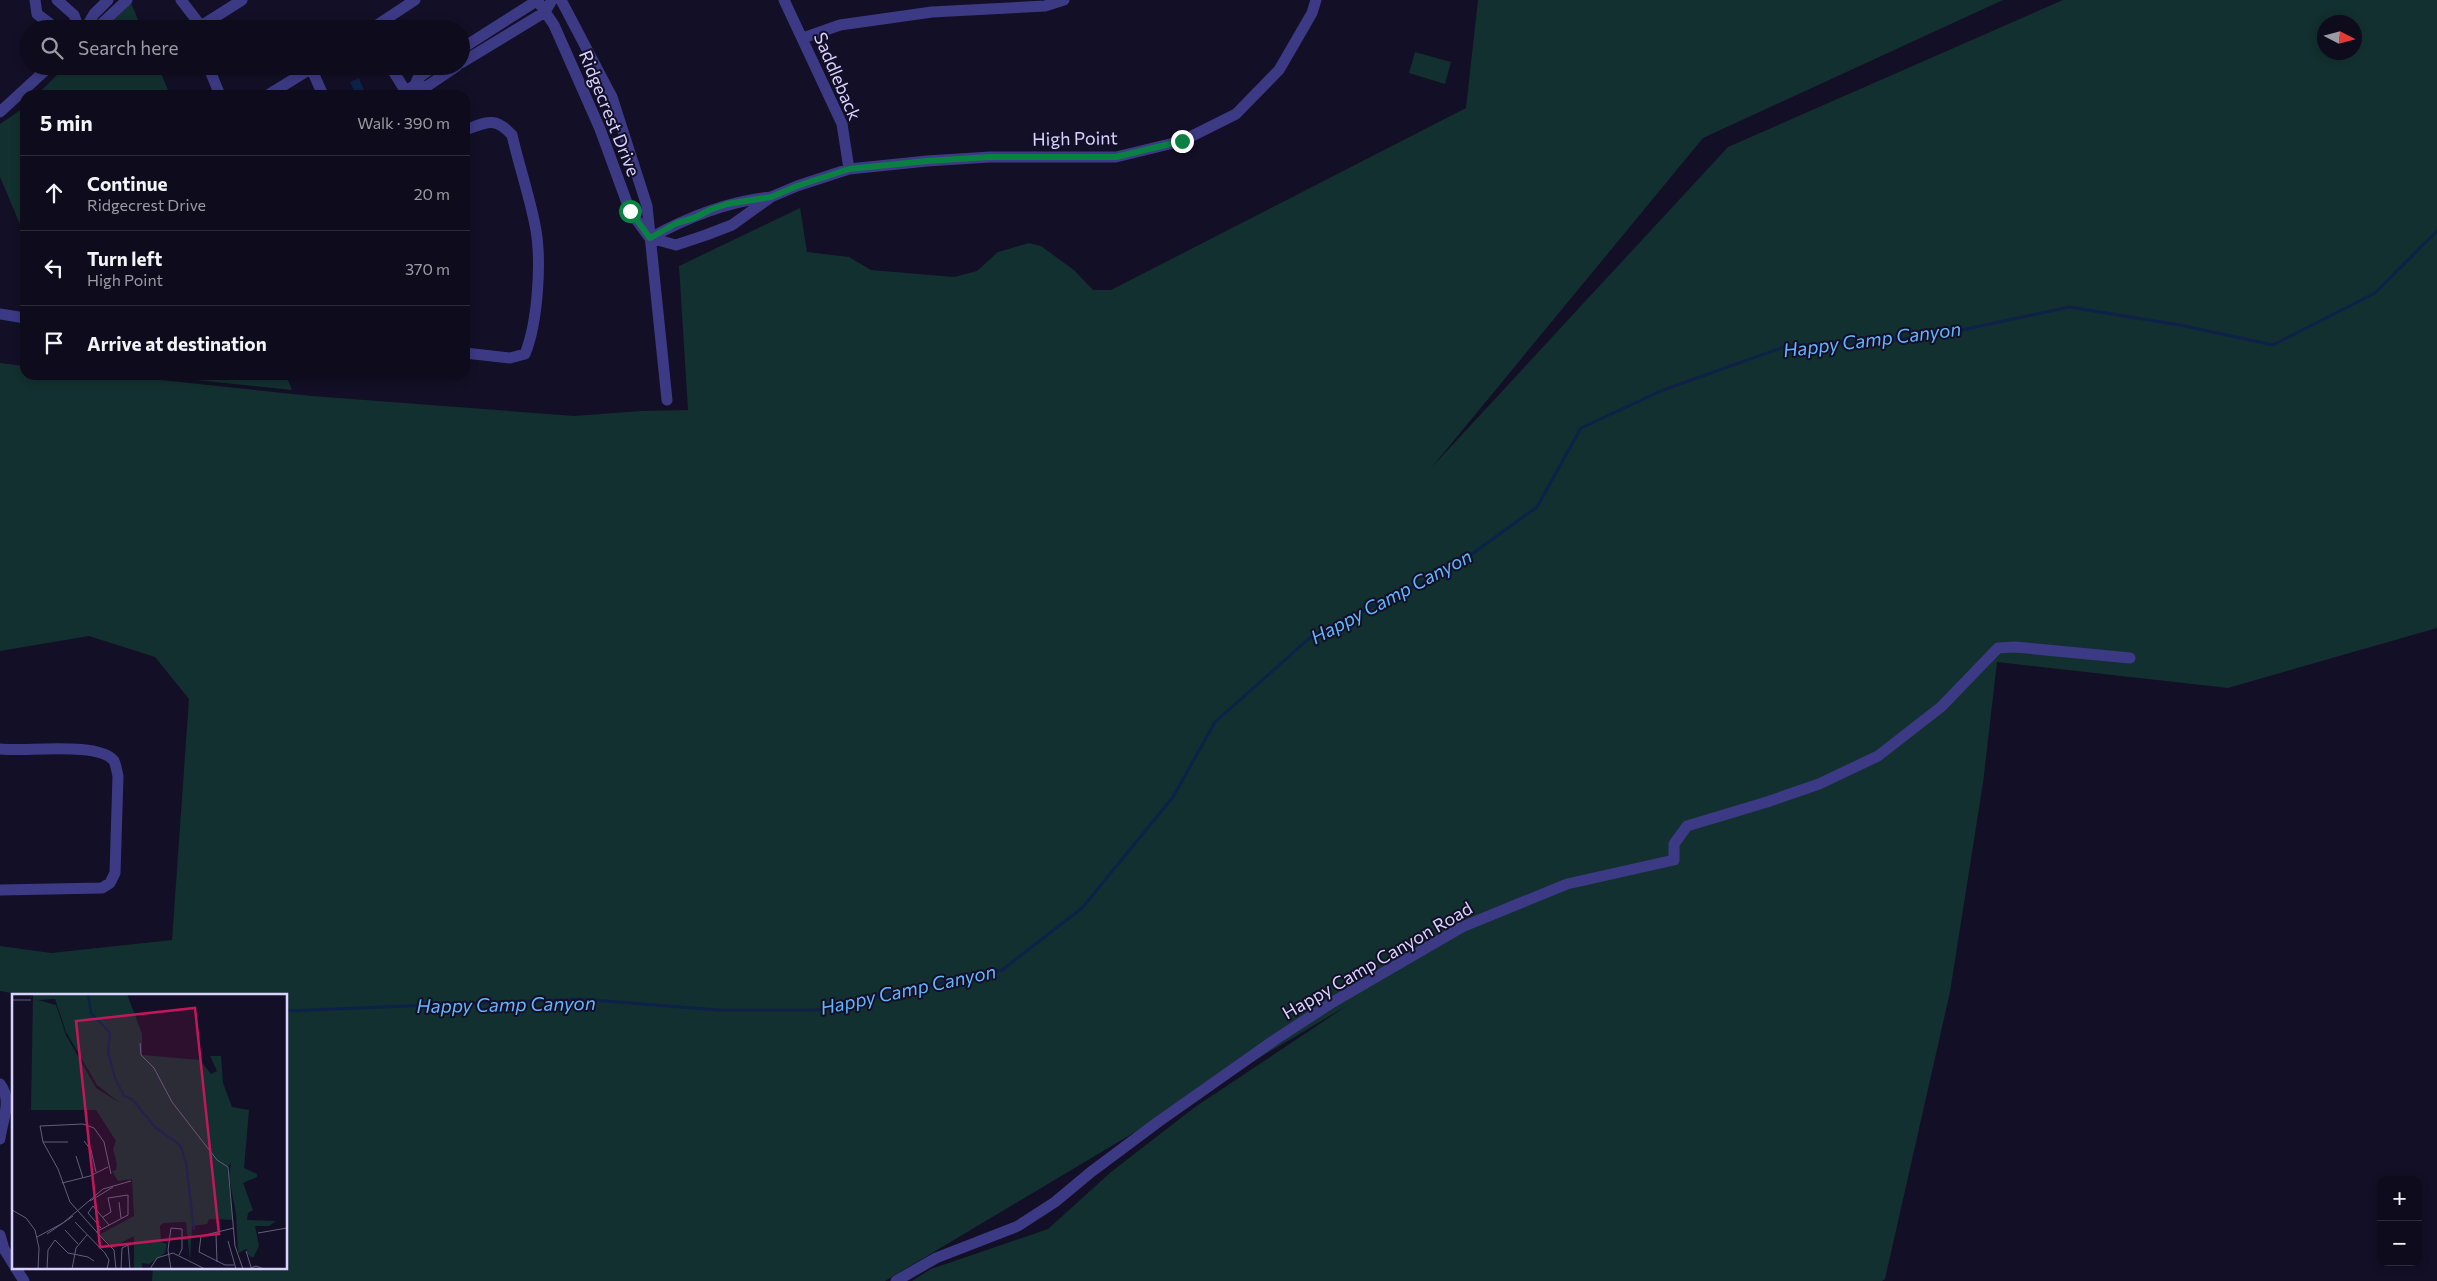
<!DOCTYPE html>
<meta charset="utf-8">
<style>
body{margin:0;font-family:Commissioner,sans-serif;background:#171425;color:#f1f3f6}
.controls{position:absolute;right:15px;bottom:15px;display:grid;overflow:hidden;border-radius:10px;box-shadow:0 2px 8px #0003}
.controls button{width:45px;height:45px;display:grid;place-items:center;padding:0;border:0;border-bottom:1px solid #2e2b3b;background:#0e0b1c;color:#f1f3f6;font:25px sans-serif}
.compass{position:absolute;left:2317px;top:15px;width:45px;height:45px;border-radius:50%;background:#0e0b1c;box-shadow:0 2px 8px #0003;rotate:96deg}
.stop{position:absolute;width:15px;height:15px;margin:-11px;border:4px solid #0b8043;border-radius:50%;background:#fff}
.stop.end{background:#0b8043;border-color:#fff;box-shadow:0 1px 5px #0008}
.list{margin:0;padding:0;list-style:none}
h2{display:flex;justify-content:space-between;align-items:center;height:65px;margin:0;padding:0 20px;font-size:21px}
h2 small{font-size:16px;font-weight:400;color:#9b9ba3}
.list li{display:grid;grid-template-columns:32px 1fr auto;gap:15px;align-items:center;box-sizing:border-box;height:75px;padding:0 20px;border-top:1px solid #2e2b3b}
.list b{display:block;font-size:19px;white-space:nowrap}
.list p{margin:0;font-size:16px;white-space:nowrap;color:#9b9ba3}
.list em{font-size:16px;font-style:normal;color:#9b9ba3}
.icon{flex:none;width:28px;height:28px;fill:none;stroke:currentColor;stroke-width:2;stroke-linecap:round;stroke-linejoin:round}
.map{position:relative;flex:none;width:2437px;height:1281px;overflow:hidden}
.search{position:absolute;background:#0e0b1c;box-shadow:0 2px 8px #0003;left:20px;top:20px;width:450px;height:55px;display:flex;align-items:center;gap:12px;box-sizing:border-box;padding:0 18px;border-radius:28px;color:#9b9ba3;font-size:19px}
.panel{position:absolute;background:#0e0b1c;box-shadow:0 2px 8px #0003;left:20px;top:90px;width:450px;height:290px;border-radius:15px}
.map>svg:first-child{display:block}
</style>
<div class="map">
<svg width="2437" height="1281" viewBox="0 0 2437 1281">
<rect width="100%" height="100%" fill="#130f26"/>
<path fill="#12302f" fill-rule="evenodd" d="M1478,0h525l-300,138 -271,329 296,-320 335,-147h374v628l-209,60 -231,-26 -14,121 -33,209 -65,287 -3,2h-970l19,-12 117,-40 63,-57 84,-65 153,-102 -463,276h-733l1,-14h133v-272h-264l-22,-4v-45l51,7 121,-13 17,-241 -34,-42 -66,-21 -89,15v-288l25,3v9h88l199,21 262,20 67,-5 47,-1 -9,-144 121,-58 7,44 42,5 22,13 83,7 23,-6 21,-19 31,-9 12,3 33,24 19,20h18l355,-182zM2324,22h30v30h-30z
M131,3l11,26h-37z
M1415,52l36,10 -6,22 -36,-11z
M66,66h92l12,29h-133z
M25,107v129l-25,-59v-53z
M148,375h138l6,15z"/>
<path fill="#0c2248" d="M359,78l7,17h-10l-6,-13z"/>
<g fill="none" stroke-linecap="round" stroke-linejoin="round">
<path stroke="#0c2248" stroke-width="3" d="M286,1011l294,-12 138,11h97l187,-40 80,-62 91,-111 42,-75 98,-87 141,-68 83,-60 44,-79 82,-38 124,-44 142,-9 140,-30 111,18 93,20 102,-52 62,-62"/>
<path stroke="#3d3a85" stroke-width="11" d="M35,0l2,14 20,15
M57,0l17,15 5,14
M181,0l20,26
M537,0l17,25 46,104 30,82 19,26
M561,0l51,97 35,109 20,194
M784,0l58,124 7,45
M201,26l41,-26
M85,29l9,-15 14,-14
M96,29l31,-29
M371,29l44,-29
M803,38l37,-13 92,-13 113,-6 19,-6
M461,49l77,-49
M461,63l84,-51 7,-12
M208,66l12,29
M390,66l18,29
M311,68l12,27
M415,85l11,2 31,-21
M406,91l9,-6 3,-7 17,-12
M268,95l47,-29
M0,112l50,-46
M465,130c22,-8 30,-14 47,5 7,30 17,60 23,90 7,34 3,97 -10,129l-15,4 -45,-5
M771,197l26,-11 52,-17 78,-8 63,-4h126l66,-16 54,-27 43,-44 33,-57 4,-13
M771,197l-39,28 -26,10 -30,10 -26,-7c38,-21 78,-37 121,-41z
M0,314l25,4
M0,749c24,3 100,-8 114,12 2,4 3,11 4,15l-3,97 -5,10 -8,5 -102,2
M0,1084c13,16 2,37 0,55
M0,1235l4,14 10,16
M15,1267l9,14
M896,1281l40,-23 82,-32 37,-24 36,-30 67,-50 118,-83 57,-37 129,-75 105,-43 107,-24v-16l13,-18 80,-24 52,-18 59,-28 63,-49 57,-59 17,-1 115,11"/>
</g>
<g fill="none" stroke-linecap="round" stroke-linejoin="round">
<path stroke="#0b8043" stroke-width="6" d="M630,211l20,27 27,-15 17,-5 18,-9 15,-5 44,-7 26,-11 52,-17 78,-8 63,-4h126l66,-16"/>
</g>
<g text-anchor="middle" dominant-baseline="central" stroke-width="4" stroke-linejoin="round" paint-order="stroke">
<g font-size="18" fill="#d9d4ff" stroke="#130f26">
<text transform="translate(838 76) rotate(67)">Saddleback</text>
<text transform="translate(610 113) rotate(68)">Ridgecrest Drive</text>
<text transform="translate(1075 138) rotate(-1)">High Point</text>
<text transform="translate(1377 960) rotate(-30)">Happy Camp Canyon Road</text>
</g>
<g font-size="19" font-style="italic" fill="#62b6ff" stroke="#130f26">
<text transform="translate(1872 339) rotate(-7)">Happy Camp Canyon</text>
<text transform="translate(1391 596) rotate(-28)">Happy Camp Canyon</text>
<text transform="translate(908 989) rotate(-12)">Happy Camp Canyon</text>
<text transform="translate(506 1004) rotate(-1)">Happy Camp Canyon</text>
</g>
</g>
<g transform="translate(12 994)">
<rect width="275" height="275" fill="#130f26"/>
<path d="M21,0h94l15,40v21l58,5 11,14 6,-3 -7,-15h11l2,27 9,24 17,3 -5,58 13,6v3l-14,6 10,27 -5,3 -1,7 29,1 -7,5h-14l4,20 -6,12 -6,-4v-5l-9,4 -2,-39 -7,-37 2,-14 -4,5 6,52 -24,-1 -2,5 -15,2 -2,35 -4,-39 -23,1 -3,3 1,16 6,2 -2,9 -16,11 -7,-1v6h-8v-33l-21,11 -14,-12 35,-19 -2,-37 -14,2 -6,-10 4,-1 1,-6 -4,-15 3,-8 -20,-31h-65zM43,5l11,33 31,53 23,18 -24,-15 -30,-53 -10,-30 -18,-5z" fill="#12302f" fill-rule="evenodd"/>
<path fill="none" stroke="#0c2248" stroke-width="2.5" d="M76,0l3,19 19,20 -2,19 7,26 9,18 8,3 23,28 25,18 6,17 8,68"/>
<path fill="none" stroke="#625e7d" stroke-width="1" d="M0,6h19M128,49l1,12 13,13 18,34 45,58 11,7 7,79 8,23M72,147l7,9 5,22M31,148h25M64,162l7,22M50,189l28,-7 18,-9M78,207l23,-14M107,208l2,16M0,216l14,8 9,12 4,18 -1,21M63,228l30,31 4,7 -2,9M89,234l-13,-15 5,-7 16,19M53,236l13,14M84,238l32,-17v-20l-20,3 3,14 -8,5M246,239l29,-5M35,240l26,-18M204,240l1,28M25,243l26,-14 40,-34 28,-8M90,244l12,12 2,19M91,245l-33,-37 -12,-33 -15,-27 -3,-16 43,-2 11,4 10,14 7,32M216,247l8,28M234,257l5,16M222,271h-9l-26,-13 2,-16 33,-8M35,275l1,-19 7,-10 13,13 20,4 6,4M60,275l4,-21 11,-13M109,275l1,-21 6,-3 2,24M138,275l7,-11 16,-5 32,16M159,275l-3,-19 3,-22 11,1v20l-3,6M236,275l8,-3 8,3"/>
<path fill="#c2185b" fill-opacity="0.15" stroke="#c2185b" stroke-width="2.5" d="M183,14l24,226 -119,13 -24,-226z"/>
<rect width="275" height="275" fill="none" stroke="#d9d4ff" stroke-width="2.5"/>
</g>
</svg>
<div class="controls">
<button>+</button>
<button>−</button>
</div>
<svg class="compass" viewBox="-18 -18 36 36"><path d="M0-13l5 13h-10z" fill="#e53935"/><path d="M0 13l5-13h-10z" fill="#9b9ba3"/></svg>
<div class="stop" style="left:630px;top:211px"></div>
<div class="stop end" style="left:1182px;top:141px"></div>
<div class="search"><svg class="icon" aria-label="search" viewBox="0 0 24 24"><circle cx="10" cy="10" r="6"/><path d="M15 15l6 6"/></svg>Search here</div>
<section class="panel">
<h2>5 min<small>Walk · 390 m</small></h2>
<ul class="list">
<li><svg class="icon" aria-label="ahead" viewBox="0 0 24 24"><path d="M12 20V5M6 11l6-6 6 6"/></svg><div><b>Continue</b><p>Ridgecrest Drive</p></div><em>20 m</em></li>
<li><svg class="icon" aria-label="left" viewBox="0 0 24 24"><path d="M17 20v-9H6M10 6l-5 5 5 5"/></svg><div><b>Turn left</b><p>High Point</p></div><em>370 m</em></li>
<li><svg class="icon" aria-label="arrive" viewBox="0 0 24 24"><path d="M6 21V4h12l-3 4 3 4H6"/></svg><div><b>Arrive at destination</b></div></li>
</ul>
</section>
</div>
